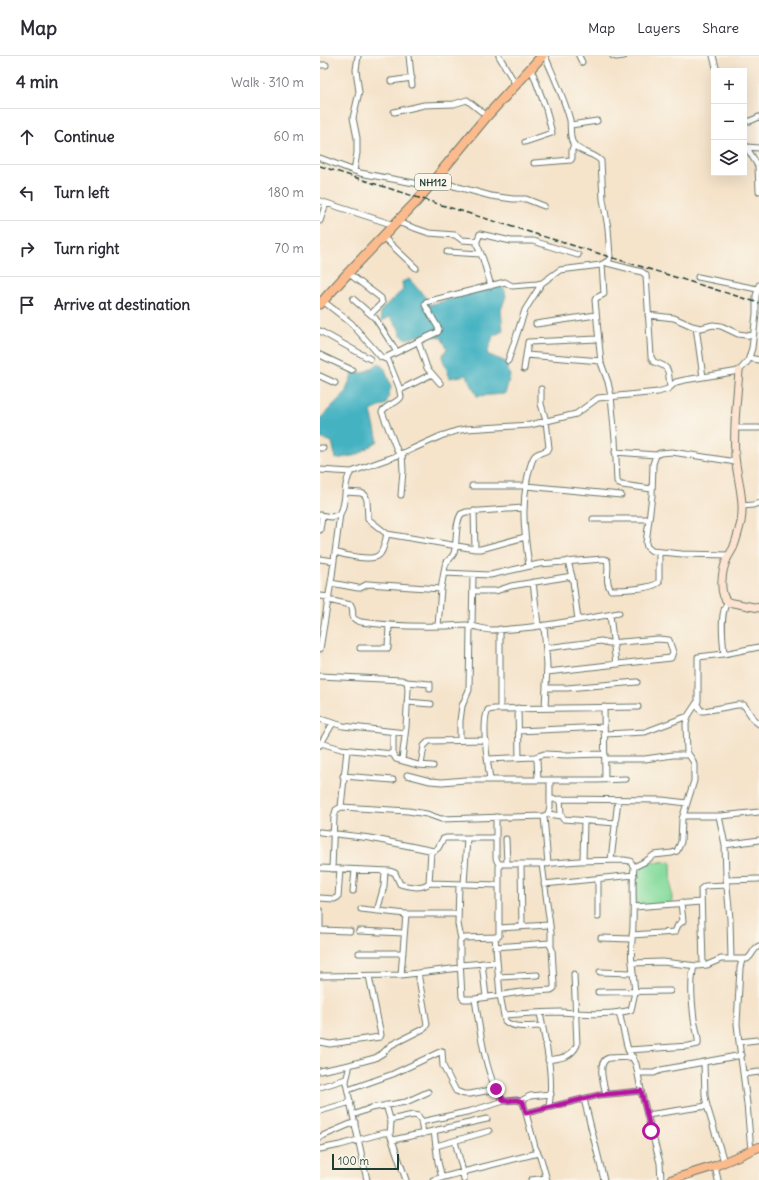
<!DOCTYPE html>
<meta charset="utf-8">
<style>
body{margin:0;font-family:Delius,sans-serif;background:#f7f7f7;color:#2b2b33}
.controls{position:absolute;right:12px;top:12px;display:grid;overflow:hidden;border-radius:0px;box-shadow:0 4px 16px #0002}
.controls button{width:36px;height:36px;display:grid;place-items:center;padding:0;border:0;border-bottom:1px solid #e1e1e2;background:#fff;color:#2b2b33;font:20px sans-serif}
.scale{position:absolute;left:12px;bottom:10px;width:67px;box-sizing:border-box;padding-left:4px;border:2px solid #1f3d34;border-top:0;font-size:11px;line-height:14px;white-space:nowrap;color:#1f3d34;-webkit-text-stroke:3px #fbf7ec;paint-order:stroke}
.stop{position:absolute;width:12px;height:12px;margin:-9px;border:3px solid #b5179e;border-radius:50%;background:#fff}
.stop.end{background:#b5179e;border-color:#fff;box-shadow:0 1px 4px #0008}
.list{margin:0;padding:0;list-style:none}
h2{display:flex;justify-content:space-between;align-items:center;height:52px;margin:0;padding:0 16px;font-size:17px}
h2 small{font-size:13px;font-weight:400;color:#7c7c81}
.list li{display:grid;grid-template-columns:26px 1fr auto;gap:12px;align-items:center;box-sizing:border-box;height:56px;padding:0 16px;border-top:1px solid #e1e1e2}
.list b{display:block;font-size:15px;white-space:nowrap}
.list em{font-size:13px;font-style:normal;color:#7c7c81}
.icon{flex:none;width:22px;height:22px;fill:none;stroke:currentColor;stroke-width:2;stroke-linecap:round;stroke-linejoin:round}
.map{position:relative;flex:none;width:439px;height:1124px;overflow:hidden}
header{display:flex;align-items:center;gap:24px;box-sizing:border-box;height:56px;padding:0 20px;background:#fff;border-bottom:1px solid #e1e1e2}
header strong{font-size:19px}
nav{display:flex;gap:22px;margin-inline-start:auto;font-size:14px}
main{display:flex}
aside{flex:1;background:#fff}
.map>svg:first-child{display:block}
</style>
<header>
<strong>Map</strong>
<nav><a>Map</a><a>Layers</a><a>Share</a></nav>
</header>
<main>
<aside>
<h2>4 min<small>Walk · 310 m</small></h2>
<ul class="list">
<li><svg class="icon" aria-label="ahead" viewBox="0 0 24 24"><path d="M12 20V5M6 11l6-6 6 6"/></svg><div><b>Continue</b></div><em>60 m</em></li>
<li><svg class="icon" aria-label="left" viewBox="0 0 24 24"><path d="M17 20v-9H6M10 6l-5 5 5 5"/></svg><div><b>Turn left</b></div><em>180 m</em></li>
<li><svg class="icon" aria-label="right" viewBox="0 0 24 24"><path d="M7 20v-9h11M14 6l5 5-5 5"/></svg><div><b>Turn right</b></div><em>70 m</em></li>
<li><svg class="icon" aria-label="arrive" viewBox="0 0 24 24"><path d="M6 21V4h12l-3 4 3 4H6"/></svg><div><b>Arrive at destination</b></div></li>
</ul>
</aside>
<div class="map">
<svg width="439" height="1124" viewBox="0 0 439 1124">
<rect width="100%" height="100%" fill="#fbf7ec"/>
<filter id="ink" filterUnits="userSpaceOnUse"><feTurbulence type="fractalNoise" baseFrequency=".025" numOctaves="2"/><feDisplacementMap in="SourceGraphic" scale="8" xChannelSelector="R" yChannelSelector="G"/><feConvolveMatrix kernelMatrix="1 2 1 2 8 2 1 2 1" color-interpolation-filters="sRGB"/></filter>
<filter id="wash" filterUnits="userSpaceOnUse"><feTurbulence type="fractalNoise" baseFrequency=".012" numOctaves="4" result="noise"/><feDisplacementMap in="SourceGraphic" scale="16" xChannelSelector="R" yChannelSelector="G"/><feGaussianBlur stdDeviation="0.9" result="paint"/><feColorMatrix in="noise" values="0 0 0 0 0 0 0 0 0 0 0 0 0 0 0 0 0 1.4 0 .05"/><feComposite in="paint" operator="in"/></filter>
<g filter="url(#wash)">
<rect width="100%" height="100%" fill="#f5e3ca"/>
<path fill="#86db9d" stroke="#528c68" d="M351,805l1,45 -36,1 -2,-41 13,-3z"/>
<path fill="#45b2c2" stroke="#32787b" d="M89,223l18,20 2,6 25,-7 4,-5 39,-9 7,4 2,8 -5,14 2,21 -10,5 -6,18 19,8 4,14 -5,18 -28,2 -10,-21 -17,3 -8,-21 5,-9 -6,-11 -16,-3 -19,5 -5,-4 -3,-8 -8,-10 -8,4 -2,-10 23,-21 -1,-8z
M59,307l6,6 6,18 -5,17 -15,7 7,30 -21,14 -21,4 -4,-17 -12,-4v-19l13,-14 12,-12 8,-21 11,1z"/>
</g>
<g filter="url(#ink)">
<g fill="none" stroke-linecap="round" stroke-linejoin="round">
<defs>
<path id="street" d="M89,0l3,29
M179,0l17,29
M259,0l3,6
M293,0l3,1 8,-1
M393,0l4,15
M0,9h6
M71,25l21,-3
M74,56l30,-7 30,-1 13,-4 20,16
M424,65h6l9,-4
M251,69l26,-4
M205,86l27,-9 -6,-24 -15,-41
M424,87l14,23 1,25
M427,91l12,1
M0,102l40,15 70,13
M214,107l37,-3 1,-2v-8l2,-6
M34,115l3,-18v-15l-4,-20 6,-26 -3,-22 2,-14
M115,123l12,5 44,12 22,3h13l18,7
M0,145l74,24
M0,165l6,-18
M77,166l32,11 26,2 7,5 15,1
M62,180l34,32
M127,196l34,2
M287,207l35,9 4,3 5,82 3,5c17,5 14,9 16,25
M282,208l2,30 -8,4 -1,2 6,63 7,19 3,14 4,43 2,42 2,3 3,1 30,4
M28,217l33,25 1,5 -11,11
M378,221l59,12
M171,230l-8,-27 -6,-15v-3l3,-7 31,7h22l45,14
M33,243l22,19 22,34
M3,245l28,22 30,34 7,3 11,27 2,10c-4,7 -15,7 -19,15l17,43
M328,259l26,3 18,8 9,2 12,-3 8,1 17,8 15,2
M216,268l60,-9
M376,271l7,50
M0,275l50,28
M98,285l9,27 13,15
M0,299l32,15
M206,299l75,6
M65,302l36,-18 17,-8 1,-3 -14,-24 1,-3 79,-20 7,4 25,-2 5,-1 18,-13 41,-5 8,-5 1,-3 -2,-29 -5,-29 -2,-38c-7,-8 -20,-8 -27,-16 -5,-6 -3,-17 -4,-25 -6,-22 -16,-43 -25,-64
M429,302l10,2
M188,305l17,-51 17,-27
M204,313l4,-27 70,-3
M0,320l15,7
M80,334l32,-16
M415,372h24
M0,392h3
M295,396l41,3
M0,414l31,2
M152,430h54l95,9
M81,439l2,-24 -1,-18
M422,450l11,-1 6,-2
M154,455l1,38
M0,459l11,2 9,-3c8,-13 2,-30 11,-42l48,-17 42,-19 15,-5 10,-2 64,-4 46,-11 22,-16 60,-6 10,-3 8,-7 9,-2 54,-9 9,-10 4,-13 4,-34v-18l3,-11
M273,463h56
M0,474l2,-14
M67,478l88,15h6l44,-12
M15,496c9,3 37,10 44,3 5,-4 6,-14 8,-21l-19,-15 -1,-19 -2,-5 -4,-2 -15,-1
M409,499l-47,-1 -30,-3 -5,-4 -1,-4 6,-47 1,-32 3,-9 4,-2 12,-1 64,10
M0,503l14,2
M248,505l5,20 5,39
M209,510c-4,-31 -8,-55 -2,-86 2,-8 3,-16 7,-23 4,-6 11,-3 15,-9l-3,-27 -5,-17v-15
M124,517l46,2 49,-11 64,-5 4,1c3,9 -3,22 4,30 10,0 42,-1 48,-8v-30
M213,526l5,43
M11,527l27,5h2l8,-4 73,5
M153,535h23l15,-5 61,-10
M0,540l9,1
M8,544l23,5c5,8 -4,13 10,17 35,5 70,5 105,3l4,1 -1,64 -7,16 -2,15v19
M290,559l6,49
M224,569l3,40 -2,43
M118,570l3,-37 4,-23c1,-6 7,-7 9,-13 4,-12 0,-28 7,-39l5,-2 57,-4
M150,570c7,0 14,4 21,4 43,-1 86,-10 128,-17
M152,570l1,-51
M439,591l-35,7 -26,3v44l-10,15 -2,8 1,28 6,9 1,4v16l-12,38 -1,23 -4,9 -5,2 -18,2 -8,6 -12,6c-2,18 0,37 -1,56 0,14 -3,26 -1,40l31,-1 34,4 10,-1 14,-6h26c6,-3 5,-10 12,-13
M40,592h28l1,-23
M226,592l55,-7 8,2 49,-4 11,1 4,12 -2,6 -124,14
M0,593l12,-73 8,-62
M404,598c-1,-13 -5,-43 4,-52
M0,620l82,4 5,2 1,7 -2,38 -4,33
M87,626l23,2v5
M226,632h21l70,-6
M87,646l24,2
M377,648l4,7h3l33,-6h7l10,15 5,4
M284,651l1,72
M198,652l1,50
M180,653v-80
M0,663l23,7 62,7
M198,675l86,-4
M73,676v22l3,5 22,6 15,1
M285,678l40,-2 43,-16
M1,687l20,6 52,5
M0,689l13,-22
M215,701l9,-3 23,1 38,-1
M168,703l47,-2 2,3 1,20
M285,703h40l28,-4h15
M101,709l3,-19 5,-5 57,-1
M87,719l23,6 12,1 23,-2h132l29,-1
M23,720l50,4
M170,724c-2,-17 -9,-56 -2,-70l6,-1 144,-2
M230,743l112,1 25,3
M240,743l1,15 2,5 53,4
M21,751l6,-57
M228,758l13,2
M224,760l4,48
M363,760h38l38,-4
M399,760l6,29 1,31 4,43 1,40
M176,761v41l1,3 2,3h43l37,-3 45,-1 6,1 4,6
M0,776l50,6 64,13 4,-3 5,-9 3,-1h50
M186,783l1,25
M405,789l34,-5
M291,804l7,-60
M263,805l1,-40
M201,808l1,63
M222,808l9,69v12
M0,812l70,3 5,2 5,11c8,3 22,5 29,-1l2,-32
M12,813l2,-52 2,-7 5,-3 67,4 19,3 14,5 103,-3 4,-2 2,-7v-27
M278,823v38
M406,824l33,-1
M109,827l70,2
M139,828l-1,40 3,15
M144,828l3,-46
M224,828l90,-9
M33,835l2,-21
M0,842l14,1 4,-2 2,-28
M314,851l67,-5
M41,853l45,5h52
M0,855v18
M57,855l7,-25 1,-15
M180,872l49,-3
M0,874l30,1
M39,875l45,2
M312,879l43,-3 3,-7 5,-4 -2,-18
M175,881l5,58 5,26c9,8 26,5 37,5
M281,882l30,1
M175,891l54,-4 3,6 2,35v4l-3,2 -30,2 -46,7c4,25 11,84 29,102l13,-1 6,2 12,45 6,12 6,21
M39,897h44
M162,907l4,34
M140,909l37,-3
M383,909l-2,-76 4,-3 22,-1
M280,916l32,1
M81,919l5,-61
M0,920l81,-1 59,-7
M178,921l39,-2
M278,936l72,-1
M155,943h-11l-2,-2 -2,-37v-19l4,-3 31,-1 4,-1v-72
M299,956l9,38 8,14 6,31 18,68 1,17
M220,957c6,32 14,62 9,94
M184,959c18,-1 37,-3 56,-3 23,1 48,4 71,-2l4,-18 -3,-29
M0,986l10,2 50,-7 1,-2 -12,-59
M419,986l-2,-18 3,-56 2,-8
M308,994l61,-4 9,-2c1,-8 -3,-17 -4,-25 -2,-17 -4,-36 0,-53
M228,1004c12,-2 23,-2 29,-15l-3,-71
M384,1007l1,33 2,10 17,56
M29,1009c1,7 -3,11 -3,18l21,97
M0,1015l29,-6 26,-7 8,-5 8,-8 34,-17 2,-4 -9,-51
M318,1017h16l7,-3 81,-15
M424,1018l15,-2
M0,1031l26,-8
M28,1034l45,-16 49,-23 1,15 13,25 8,3h6l26,-5
M286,1038c-2,-9 -10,-33 3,-36l24,-1
M264,1043l20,81
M201,1045l9,-5 21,-2
M66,1049l5,17 -1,13
M0,1055l31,-9
M206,1057l73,-18 42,-4
M33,1059l18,-7 35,-6 22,-10
M327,1059l60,-9
M70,1064l23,-5 5,1 3,4 2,14
M101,1066l50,-11 33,-10
M114,1075l4,31 4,16
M0,1081l35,-15
M73,1084l94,-21
M135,1085l8,31 75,-19
M116,1090l53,-15
M0,1093l20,-4 43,-12h6l2,4 15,43
M431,1095l-4,-47 -8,-62 18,-2
M395,1110l3,14
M113,1124l30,-8 1,8
M211,1124l15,-2"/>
<path id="secondary" d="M419,315c-2,27 -6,57 -4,85 2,22 10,44 6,66 -2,8 -4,16 -7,24 -1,4 -5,8 -7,13 -5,11 -9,35 1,43l31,6"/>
<path id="primary" d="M350,1124l45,-14 44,-19"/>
<path id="highway" d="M0,248l28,-31 69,-72 70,-85 55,-60"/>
</defs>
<use href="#street" stroke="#6a7768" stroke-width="7"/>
<use href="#secondary" stroke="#6a7768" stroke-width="9"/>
<use href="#primary" stroke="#6a7768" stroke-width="10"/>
<use href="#highway" stroke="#6a7768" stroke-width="11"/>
<use href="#street" stroke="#fff" stroke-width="5"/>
<use href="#secondary" stroke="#fde4d1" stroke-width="7"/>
<use href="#primary" stroke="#fbbb8c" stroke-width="8"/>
<use href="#highway" stroke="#fbbb8c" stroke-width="9"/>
<path stroke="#1f3d34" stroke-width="1.5" stroke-dasharray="6 3" stroke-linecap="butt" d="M0,110l99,32 340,105"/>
</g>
</g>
<g fill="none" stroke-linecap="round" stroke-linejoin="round" filter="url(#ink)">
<path stroke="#b5179e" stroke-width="5" d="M176,1033l8,12 13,-1 6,2 3,11 73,-18 42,-4 10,40"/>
</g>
<g text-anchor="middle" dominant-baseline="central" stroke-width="3.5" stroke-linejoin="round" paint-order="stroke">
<rect fill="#fbf7ec" stroke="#61756b" stroke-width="1" x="95" y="118" width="36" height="16" rx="3"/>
<g font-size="10" font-weight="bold" fill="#1f3d34">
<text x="113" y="126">NH112</text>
</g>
</g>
</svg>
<div class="controls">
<button>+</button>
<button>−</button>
<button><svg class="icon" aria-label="layers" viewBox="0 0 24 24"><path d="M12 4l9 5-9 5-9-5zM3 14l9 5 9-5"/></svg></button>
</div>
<div class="scale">100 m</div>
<div class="stop" style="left:331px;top:1075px"></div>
<div class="stop end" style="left:176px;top:1033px"></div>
</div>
</main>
